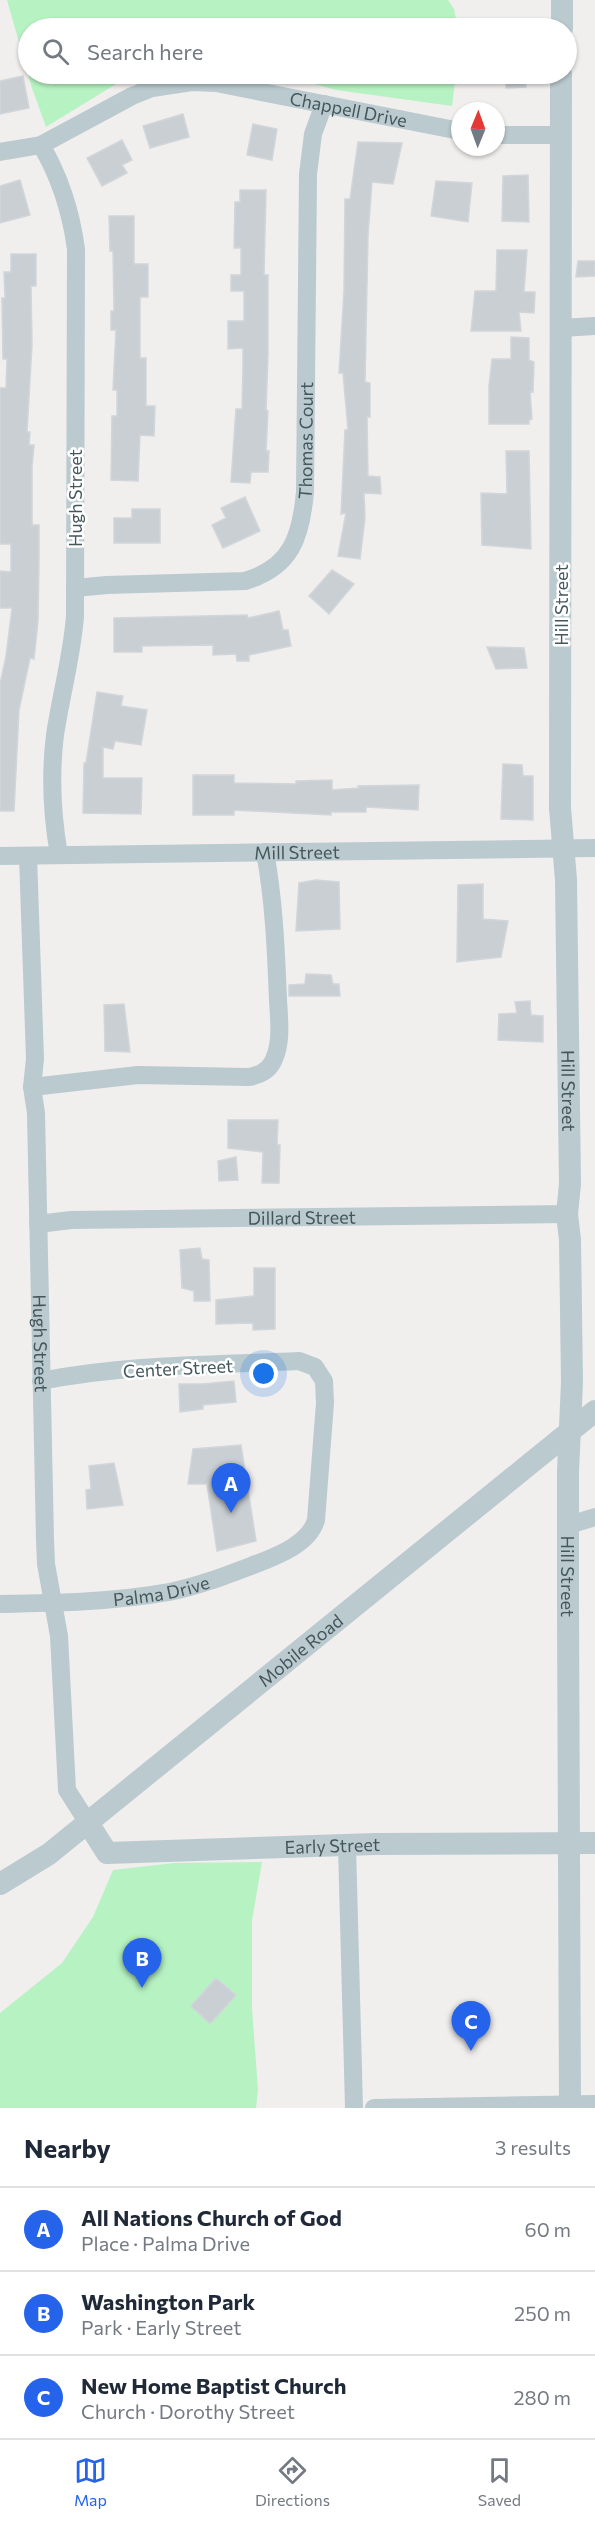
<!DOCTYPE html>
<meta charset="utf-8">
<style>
body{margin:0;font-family:Commissioner,sans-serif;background:#f6f6f7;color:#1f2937}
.compass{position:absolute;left:451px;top:102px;width:54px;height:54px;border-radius:50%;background:#fff;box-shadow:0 2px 4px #0004;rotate:1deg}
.you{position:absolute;left:264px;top:1374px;width:21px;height:21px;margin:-15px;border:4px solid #fff;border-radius:50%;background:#1a73e8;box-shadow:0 0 0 9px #1a73e833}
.badge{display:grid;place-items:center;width:39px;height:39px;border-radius:50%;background:#2563eb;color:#fff;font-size:20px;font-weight:700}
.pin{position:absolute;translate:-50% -50px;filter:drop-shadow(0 2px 3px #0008)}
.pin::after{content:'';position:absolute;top:32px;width:21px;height:18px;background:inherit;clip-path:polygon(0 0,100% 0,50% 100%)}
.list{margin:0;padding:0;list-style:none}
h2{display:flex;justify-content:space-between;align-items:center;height:78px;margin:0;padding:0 24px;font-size:26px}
h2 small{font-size:20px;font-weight:400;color:#747a83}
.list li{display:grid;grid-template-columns:39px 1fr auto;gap:18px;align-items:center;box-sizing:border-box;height:84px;padding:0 24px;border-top:2px solid #e0e1e3}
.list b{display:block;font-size:22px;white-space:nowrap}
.list p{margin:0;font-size:20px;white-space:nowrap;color:#747a83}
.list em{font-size:20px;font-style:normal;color:#747a83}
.icon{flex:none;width:33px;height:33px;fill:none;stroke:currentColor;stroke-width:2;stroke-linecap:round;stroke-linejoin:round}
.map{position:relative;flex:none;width:595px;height:2108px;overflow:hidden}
.search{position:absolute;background:#fff;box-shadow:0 2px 4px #0004;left:18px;right:18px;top:18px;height:66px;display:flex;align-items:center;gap:15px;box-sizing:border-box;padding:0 21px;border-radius:33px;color:#747a83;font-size:22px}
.sheet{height:330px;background:#fff}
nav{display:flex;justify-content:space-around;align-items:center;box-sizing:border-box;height:84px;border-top:2px solid #e0e1e3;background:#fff;font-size:16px;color:#747a83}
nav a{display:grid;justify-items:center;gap:3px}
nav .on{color:#2563eb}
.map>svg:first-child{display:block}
</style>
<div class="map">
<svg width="595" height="2108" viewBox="0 0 595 2108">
<rect width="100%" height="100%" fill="#f1eeee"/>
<path fill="#b7f3c2" d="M7,0h441l6,9 4,19h-430v46h136l-48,10 -70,43 -14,-39z
M278,74h178l-4,32 -116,-16z
M262,1862l-10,59v87l6,82 -2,18h-256v-95l62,-50 31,-46 20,-47 61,-7z"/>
<path fill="#c9cfd3" stroke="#d1d6da" stroke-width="1.5" d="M506,74h20v13l-20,1z
M23,76l6,32 -29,6v-33z
M183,114l6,23 -39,11 -7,-22z
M253,124l24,5 -5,31 -25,-5z
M122,140l10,20 -10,5 5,8 -25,13 -15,-28z
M358,142l44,1 -9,41 -21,-2 -4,53 -3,147 5,1v34h-3l1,59 12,1 1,17 -17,-1 1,25 -5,41 -22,-3 8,-43 -5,1 4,-84h3l-5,-57h-4l5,-82 1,-92h5z
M528,175l1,47 -27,-1 1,-45z
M20,180l10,35 -30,8v-37z
M436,181l36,2 -4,39 -37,-6z
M240,190h26l-2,85h4v80l-2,55 2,1 -2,40h3l-1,21h-17l-1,11 -19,-1 5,-73h6l1,-41v-20l-15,1v-28h16v-30h-13v-16h10v-27h-7l1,-46h5z
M109,216h25v48h14v33h-8v61h6v48h9l-1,30 -14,-1 -2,46 -27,-1 1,-64h5v-26h-4l3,-60h-5v-19h3l-1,-60h-3z
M497,250h30l-3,42h11l-1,21 -15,-1 2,19h-50l4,-40h21z
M11,254h25v32h-5l1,58 -5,88h3l-1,13h5l-2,22v58h7v35l-1,61 -4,38 -4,-1 -11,52 -5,101h-14v-127l6,-28 6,-48h-12v-37l11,1v-28h-11v-156h6l1,-29h-4l-1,-61h3l-1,-26h7z
M578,261h17v15l-19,1z
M511,337l18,1v22l5,2 -1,30 -3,-1 2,28 -3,1v4h-40v-38l3,-27h19z
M506,451h23l2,98 -49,-4 -1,-52 26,1z
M245,497l15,34 -37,17 -11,-23 14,-7 -5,-10z
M132,509h28v34h-46v-25h18z
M332,570l22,14 -25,30 -20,-18z
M279,611l4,19h5l3,16 -42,9v6h-12l-1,-7 -23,1v-10l-71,1v6h-28v-34l133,-3 1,3z
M487,647l37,1 3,20 -31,1z
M97,692l26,4 -2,10 26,4 -6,35 -26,-4 -2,8 -10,-2v31h39l-1,36 -58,-1 1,-50h2z
M503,764l19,1 1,11h10v44l-32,-1z
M193,775h41v8l62,1v-3l36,-1v10l27,-2 -1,-2 61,-1 -1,25 -52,-3v5h-35v3l-97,-5v5h-41z
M316,880l23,2 1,47 -44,2 3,-48z
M483,884v35l25,2 -7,36 -44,5 1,-77z
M306,974l25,1 2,9h6l1,12h-51v-11l16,-1z
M530,1001l1,14 12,1v26l-45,-2 1,-26 18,-1 -2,-11z
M124,1004l6,48 -25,-1 -1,-46z
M228,1120h50l-1,25h3l-1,38h-17l1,-31 -35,-4z
M236,1157l2,23 -19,1 -1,-20z
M200,1248l2,11 7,1 1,41h-16v-10l-12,-3 -2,-38z
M254,1268h21v61l-22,1v-7l-37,1v-24l38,-4z
M234,1381l2,21 -33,3v4l-23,3 -1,-28h23z
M241,1445l15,96 -39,10 -10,-67h-19l5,-35z
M114,1463l9,42 -36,4 -1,-19 5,-1 -2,-23z
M216,1978l20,17 -26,29 -19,-18z"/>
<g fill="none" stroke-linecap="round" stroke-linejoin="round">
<g stroke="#bacacf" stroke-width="18">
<path d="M496,135h65"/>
<path d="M41,145c19,32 30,67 35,104l-1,367c-3,40 -14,79 -20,119 -5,40 -3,80 4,120"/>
<path id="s1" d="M0,152l41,-7 91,-49 20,-8 40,-6 24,1 244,48"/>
<path d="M561,328l34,-2"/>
<path id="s2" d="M75,588l32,-3 138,-4c47,-14 56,-45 60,-89l3,-318 5,-40 11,-30"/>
<path id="s3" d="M0,856l595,-8"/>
<path id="s4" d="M28,856l7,203 -3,28 4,26 9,427 1,24 13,72 8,154 21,33"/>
<path d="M32,1087l106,-12 111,2c11,-2 21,-7 25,-18 8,-17 5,-41 4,-59 -2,-50 -4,-99 -13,-148"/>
<path id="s5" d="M38,1224l33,-4 496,-6"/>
<path d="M569,1525l26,-8"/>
<path id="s6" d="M0,1604c56,-1 113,-2 169,-12 30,-6 58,-17 87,-28 21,-8 53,-20 60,-44l9,-117 -1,-22 -9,-14 -16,-6c-85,4 -174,3 -258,20"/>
<path d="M347,1846l7,262"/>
<path d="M374,2108l221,-4"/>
</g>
<g stroke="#bacacf" stroke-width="22">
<path d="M562,28v-28"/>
<path id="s7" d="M561,74l-1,734 6,72 4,304 -3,30 3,26 2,142 -4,90v128l2,508"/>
<path id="s8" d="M88,1823l19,30 268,-9 220,-1"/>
<path id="s9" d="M0,1884l49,-30 546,-443"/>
</g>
</g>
<g text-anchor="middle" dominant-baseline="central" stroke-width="5" stroke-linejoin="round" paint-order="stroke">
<g font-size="18" fill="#44575d" stroke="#fff">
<text stroke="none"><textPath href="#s1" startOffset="366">Chappell Drive</textPath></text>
<text stroke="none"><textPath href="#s2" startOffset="338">Thomas Court</textPath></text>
<text transform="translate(75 498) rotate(-90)">Hugh Street</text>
<text transform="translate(561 605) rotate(-90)">Hill Street</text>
<text stroke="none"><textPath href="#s3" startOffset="297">Mill Street</textPath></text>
<text stroke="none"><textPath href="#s7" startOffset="1017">Hill Street</textPath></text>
<text stroke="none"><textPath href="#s5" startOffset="264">Dillard Street</textPath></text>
<text stroke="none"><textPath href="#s4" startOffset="488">Hugh Street</textPath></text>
<text transform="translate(178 1368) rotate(-3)">Center Street</text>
<text stroke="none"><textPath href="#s7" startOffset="1503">Hill Street</textPath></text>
<text stroke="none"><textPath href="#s6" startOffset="162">Palma Drive</textPath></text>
<text stroke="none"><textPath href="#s9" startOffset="381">Mobile Road</textPath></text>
<text stroke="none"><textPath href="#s8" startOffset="261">Early Street</textPath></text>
</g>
</g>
</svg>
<svg class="compass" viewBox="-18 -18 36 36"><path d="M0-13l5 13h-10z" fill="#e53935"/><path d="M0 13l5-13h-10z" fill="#747a83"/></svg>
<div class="you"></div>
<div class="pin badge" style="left:231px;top:1513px">A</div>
<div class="pin badge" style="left:142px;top:1988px">B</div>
<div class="pin badge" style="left:471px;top:2051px">C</div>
<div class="search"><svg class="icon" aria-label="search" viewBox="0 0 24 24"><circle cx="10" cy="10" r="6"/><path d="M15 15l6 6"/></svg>Search here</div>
</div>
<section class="sheet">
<h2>Nearby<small>3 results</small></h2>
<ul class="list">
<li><span class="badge">A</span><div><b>All Nations Church of God</b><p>Place · Palma Drive</p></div><em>60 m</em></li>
<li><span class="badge">B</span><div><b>Washington Park</b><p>Park · Early Street</p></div><em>250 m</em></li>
<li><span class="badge">C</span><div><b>New Home Baptist Church</b><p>Church · Dorothy Street</p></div><em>280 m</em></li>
</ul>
</section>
<nav>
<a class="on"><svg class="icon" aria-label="map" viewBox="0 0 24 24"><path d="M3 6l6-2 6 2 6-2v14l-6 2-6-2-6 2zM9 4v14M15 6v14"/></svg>Map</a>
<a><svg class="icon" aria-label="directions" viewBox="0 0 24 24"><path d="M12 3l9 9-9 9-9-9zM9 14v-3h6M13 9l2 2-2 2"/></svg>Directions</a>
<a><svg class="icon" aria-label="saved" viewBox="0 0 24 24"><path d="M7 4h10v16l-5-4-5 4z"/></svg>Saved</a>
</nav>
